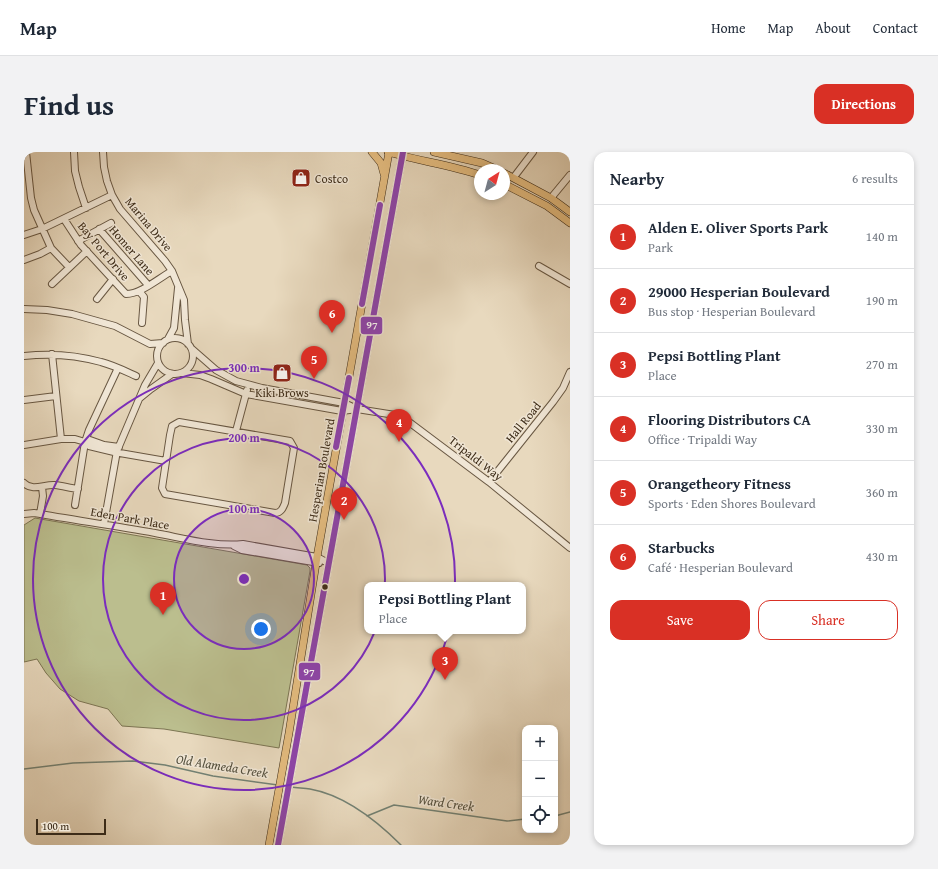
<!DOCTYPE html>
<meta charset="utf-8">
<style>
body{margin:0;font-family:"Gentium Book Plus",serif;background:#f2f2f3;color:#1f2937}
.controls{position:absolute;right:12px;bottom:12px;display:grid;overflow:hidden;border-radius:8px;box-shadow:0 2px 6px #0003}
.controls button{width:36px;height:36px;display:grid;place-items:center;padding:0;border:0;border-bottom:1px solid #e0e1e3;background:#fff;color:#1f2937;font:20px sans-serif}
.compass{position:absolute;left:450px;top:12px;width:36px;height:36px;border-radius:50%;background:#fff;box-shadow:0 2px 6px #0003;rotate:36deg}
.scale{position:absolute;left:12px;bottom:10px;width:70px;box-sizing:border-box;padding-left:4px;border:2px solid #3d2c18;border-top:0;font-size:11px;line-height:14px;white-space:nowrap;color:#3d2c18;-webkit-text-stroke:3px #f0e6d5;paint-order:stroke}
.you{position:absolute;left:237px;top:477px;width:14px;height:14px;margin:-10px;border:3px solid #fff;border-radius:50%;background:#1a73e8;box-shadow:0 0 0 6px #1a73e833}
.badge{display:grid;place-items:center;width:26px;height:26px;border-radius:50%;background:#d93025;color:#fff;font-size:13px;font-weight:700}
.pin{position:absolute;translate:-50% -33px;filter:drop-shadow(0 1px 2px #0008)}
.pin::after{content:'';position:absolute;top:21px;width:14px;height:12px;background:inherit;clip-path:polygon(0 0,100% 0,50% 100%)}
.popup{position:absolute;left:340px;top:430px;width:162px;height:52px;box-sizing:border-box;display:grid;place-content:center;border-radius:8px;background:#fff;filter:drop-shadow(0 1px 3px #0005);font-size:13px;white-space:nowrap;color:#747a83}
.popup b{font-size:15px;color:#1f2937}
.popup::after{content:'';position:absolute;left:50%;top:100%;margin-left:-8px;border:8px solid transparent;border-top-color:#fff}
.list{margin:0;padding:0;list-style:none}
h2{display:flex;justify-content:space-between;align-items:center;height:52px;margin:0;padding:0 16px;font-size:17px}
h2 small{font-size:13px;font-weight:400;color:#747a83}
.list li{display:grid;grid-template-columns:26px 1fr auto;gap:12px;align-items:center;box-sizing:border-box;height:64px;padding:0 16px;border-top:1px solid #e0e1e3}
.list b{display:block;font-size:15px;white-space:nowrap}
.list p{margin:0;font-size:13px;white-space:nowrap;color:#747a83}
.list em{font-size:13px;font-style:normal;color:#747a83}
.actions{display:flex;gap:8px;padding:12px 16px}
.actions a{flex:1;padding:9px 0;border:1px solid #d93025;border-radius:12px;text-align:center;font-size:14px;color:#d93025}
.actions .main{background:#d93025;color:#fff}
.icon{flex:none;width:22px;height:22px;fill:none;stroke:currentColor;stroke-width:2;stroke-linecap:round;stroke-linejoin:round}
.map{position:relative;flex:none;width:546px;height:693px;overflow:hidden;border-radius:12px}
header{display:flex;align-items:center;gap:24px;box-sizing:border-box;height:56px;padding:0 20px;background:#fff;border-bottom:1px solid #e0e1e3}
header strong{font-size:19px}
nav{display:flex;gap:22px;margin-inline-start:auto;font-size:14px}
.intro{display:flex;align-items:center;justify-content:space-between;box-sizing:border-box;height:96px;padding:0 24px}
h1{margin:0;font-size:28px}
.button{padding:10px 18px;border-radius:12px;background:#d93025;color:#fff;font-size:14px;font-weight:700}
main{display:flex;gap:24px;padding:0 24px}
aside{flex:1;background:#fff;border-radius:12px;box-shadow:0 2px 6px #0003}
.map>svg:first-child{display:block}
</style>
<header>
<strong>Map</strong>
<nav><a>Home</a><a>Map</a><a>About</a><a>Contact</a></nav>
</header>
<div class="intro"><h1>Find us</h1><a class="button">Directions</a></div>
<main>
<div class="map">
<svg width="546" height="693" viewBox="0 0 546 693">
<rect width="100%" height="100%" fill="#e8d9be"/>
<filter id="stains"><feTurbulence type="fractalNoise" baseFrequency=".005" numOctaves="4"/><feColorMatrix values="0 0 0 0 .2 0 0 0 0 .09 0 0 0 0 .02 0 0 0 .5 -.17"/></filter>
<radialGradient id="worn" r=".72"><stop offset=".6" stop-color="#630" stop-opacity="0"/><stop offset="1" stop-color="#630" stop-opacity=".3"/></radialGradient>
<path fill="#bbbe8e" stroke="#7c7553" d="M11,366l272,47 3,3v3l-31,177 -115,-19 -42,-3 -14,-17 -29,-8 -19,-12 -14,-16 -9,-14 -13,3v-137z"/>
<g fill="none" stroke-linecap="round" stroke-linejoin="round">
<path stroke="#738173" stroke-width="1.5" d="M0,617l49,-6 60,-2 32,4 48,11 65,9
M267,635c6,1 13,1 19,2 34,6 67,32 91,56
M343,664l27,-11 113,16 18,-2
M531,664l15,-4"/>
<defs>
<path id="minor" d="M2,0l5,46 3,12 17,38 18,19
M50,0l1,19 4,16 7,21
M79,0l1,15 3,14 5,14 8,14 45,52 7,10 12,29 1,20 3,24
M490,25l19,-25
M527,46l19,-23
M40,67l17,26 45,49c15,0 33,-16 46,-23
M75,77l49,56
M0,83l18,-6 70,-34
M54,89l33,-18
M0,108l16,-6 11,-6
M515,114l31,18
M28,132l35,-33
M115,139l5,6 -2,26
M73,147l16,-20
M0,157l23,1 25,4 43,12 35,18 13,-1
M133 204a18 18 0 1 1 36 0a18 18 0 1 1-36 0Z
M144,187l6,-11 4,-40
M168,197l24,21 20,11 26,7 82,15 13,6 38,6 14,7 80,60 81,66
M28,202l9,85
M0,204c26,-3 52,-1 77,6 12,3 24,9 35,14
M158,221l18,2 11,4 35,15 96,17 15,-2
M116,246l11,-9 21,-15
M0,248l32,-4
M155,270l111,19 4,7 -9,55c-2,5 -4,10 -10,10l-110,-19 -3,-6 8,-53 2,-9z
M212,279l11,-41
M61,290l5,-2 14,5 15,2
M0,293l37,-6h14l10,3 4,4 25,6 52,9
M465,330l64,-80 10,-14 7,-16
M0,331c9,9 20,1 31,2 8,1 15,3 23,4
M51,353l10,-63 4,-12 29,-62
M0,362l10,-1c41,7 81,13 121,20 28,5 59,14 88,11l74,13 11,6
M16,362l3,-18 -1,-9
M80,372l13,-73 28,-66 13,-22
M210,394l8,4 77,13"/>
<path id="major" d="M348,0l9,11 3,11
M364,0c31,9 62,13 92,23
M410,0l48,11 16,7
M480,21l47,25 19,14
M480,32l43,22 23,17
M245,693l20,-112 28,-176 72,-405
M254,693l125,-693"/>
</defs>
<use href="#minor" stroke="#685742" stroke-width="8"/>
<use href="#major" stroke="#3d2c18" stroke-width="8"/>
<use href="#minor" stroke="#f0e6d5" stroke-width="6"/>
<use href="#major" stroke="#e4bc7f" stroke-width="7"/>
<defs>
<path id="bus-1" d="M338,152l18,-99
M312,295l13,-69
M254,693l125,-693"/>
</defs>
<use href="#bus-1" stroke="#f0e6d5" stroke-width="9"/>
<use href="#bus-1" stroke="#8e44ad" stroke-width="6"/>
</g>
<circle cx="220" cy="427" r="70" fill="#7b2cbf" fill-opacity=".12"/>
<g fill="none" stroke="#7b2cbf" stroke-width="2">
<circle cx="220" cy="427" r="70"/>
<circle cx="220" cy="427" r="141"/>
<circle cx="220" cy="427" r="211"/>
</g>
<defs>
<symbol id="shop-square" viewBox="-11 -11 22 22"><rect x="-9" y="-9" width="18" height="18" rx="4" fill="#8f2418" stroke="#f0e6d5"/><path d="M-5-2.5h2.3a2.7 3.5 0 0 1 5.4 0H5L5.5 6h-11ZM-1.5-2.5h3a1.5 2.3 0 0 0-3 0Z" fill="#fff"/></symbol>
</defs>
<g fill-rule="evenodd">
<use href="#shop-square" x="266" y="15" width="22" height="22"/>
<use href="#shop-square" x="247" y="210" width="22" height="22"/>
</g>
<circle fill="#3d2c18" stroke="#f0e6d5" stroke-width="1.5" cx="301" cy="435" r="3.5"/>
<g text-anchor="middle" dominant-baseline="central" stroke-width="3" stroke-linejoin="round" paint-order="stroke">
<g font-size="12" fill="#3d2c18" stroke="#f0e6d5" text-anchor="start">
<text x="291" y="26">Costco</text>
<text x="258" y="240" text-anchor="middle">Kiki Brows</text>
</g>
<g font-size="12" fill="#3d2c18" stroke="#f0e6d5">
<text transform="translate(125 72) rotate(50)">Marina Drive</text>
<text transform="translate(108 98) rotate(49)">Homer Lane</text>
<text transform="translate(80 99) rotate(50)">Bay Port Drive</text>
<text transform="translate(499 270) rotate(-51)">Hall Road</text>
<text transform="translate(452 306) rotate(38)">Tripaldi Way</text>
<text transform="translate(297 318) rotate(-80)">Hesperian Boulevard</text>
<text transform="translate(106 366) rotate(10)">Eden Park Place</text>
</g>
<g font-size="13" font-style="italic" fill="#54503e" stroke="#f0e6d5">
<text transform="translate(198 614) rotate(9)">Old Alameda Creek</text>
<text transform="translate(422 651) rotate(8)">Ward Creek</text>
</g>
</g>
<circle cx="220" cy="427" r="6" fill="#7b2cbf" stroke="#f0e6d5" stroke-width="2"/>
<g font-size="12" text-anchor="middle" font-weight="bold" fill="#7b2cbf" stroke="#f0e6d5" stroke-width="3" stroke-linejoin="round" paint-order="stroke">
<text x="220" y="220">300 m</text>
<text x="220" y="290">200 m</text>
<text x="220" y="361">100 m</text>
</g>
<g stroke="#f0e6d5" stroke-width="1.5">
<rect x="336" y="164" width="23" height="19" rx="4" fill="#8e44ad"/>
<rect x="274" y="510" width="23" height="19" rx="4" fill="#8e44ad"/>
</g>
<g font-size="11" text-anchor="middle" font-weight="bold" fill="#fff">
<text x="348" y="177">97</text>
<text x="285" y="524">97</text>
</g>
<rect width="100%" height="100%" filter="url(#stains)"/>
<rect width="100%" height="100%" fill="url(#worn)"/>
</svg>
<div class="controls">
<button>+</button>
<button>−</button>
<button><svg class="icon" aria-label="locate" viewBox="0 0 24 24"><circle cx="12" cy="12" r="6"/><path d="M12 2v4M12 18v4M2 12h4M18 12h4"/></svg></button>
</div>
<svg class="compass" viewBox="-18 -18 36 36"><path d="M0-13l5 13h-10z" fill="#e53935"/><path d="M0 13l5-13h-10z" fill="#747a83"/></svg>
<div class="scale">100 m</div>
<div class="you"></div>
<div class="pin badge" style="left:139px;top:463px">1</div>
<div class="pin badge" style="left:320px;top:368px">2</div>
<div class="pin badge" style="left:421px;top:528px">3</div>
<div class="popup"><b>Pepsi Bottling Plant</b>Place</div>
<div class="pin badge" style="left:375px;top:290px">4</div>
<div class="pin badge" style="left:290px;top:227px">5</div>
<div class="pin badge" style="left:308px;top:181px">6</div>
</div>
<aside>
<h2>Nearby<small>6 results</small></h2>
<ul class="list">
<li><span class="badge">1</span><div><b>Alden E. Oliver Sports Park</b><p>Park</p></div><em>140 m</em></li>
<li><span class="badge">2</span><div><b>29000 Hesperian Boulevard</b><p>Bus stop · Hesperian Boulevard</p></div><em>190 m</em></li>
<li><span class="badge">3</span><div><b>Pepsi Bottling Plant</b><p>Place</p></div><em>270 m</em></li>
<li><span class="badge">4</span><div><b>Flooring Distributors CA</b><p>Office · Tripaldi Way</p></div><em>330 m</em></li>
<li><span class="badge">5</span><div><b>Orangetheory Fitness</b><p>Sports · Eden Shores Boulevard</p></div><em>360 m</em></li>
<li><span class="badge">6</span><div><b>Starbucks</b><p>Café · Hesperian Boulevard</p></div><em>430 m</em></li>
</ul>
<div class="actions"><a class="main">Save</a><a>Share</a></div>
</aside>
</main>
